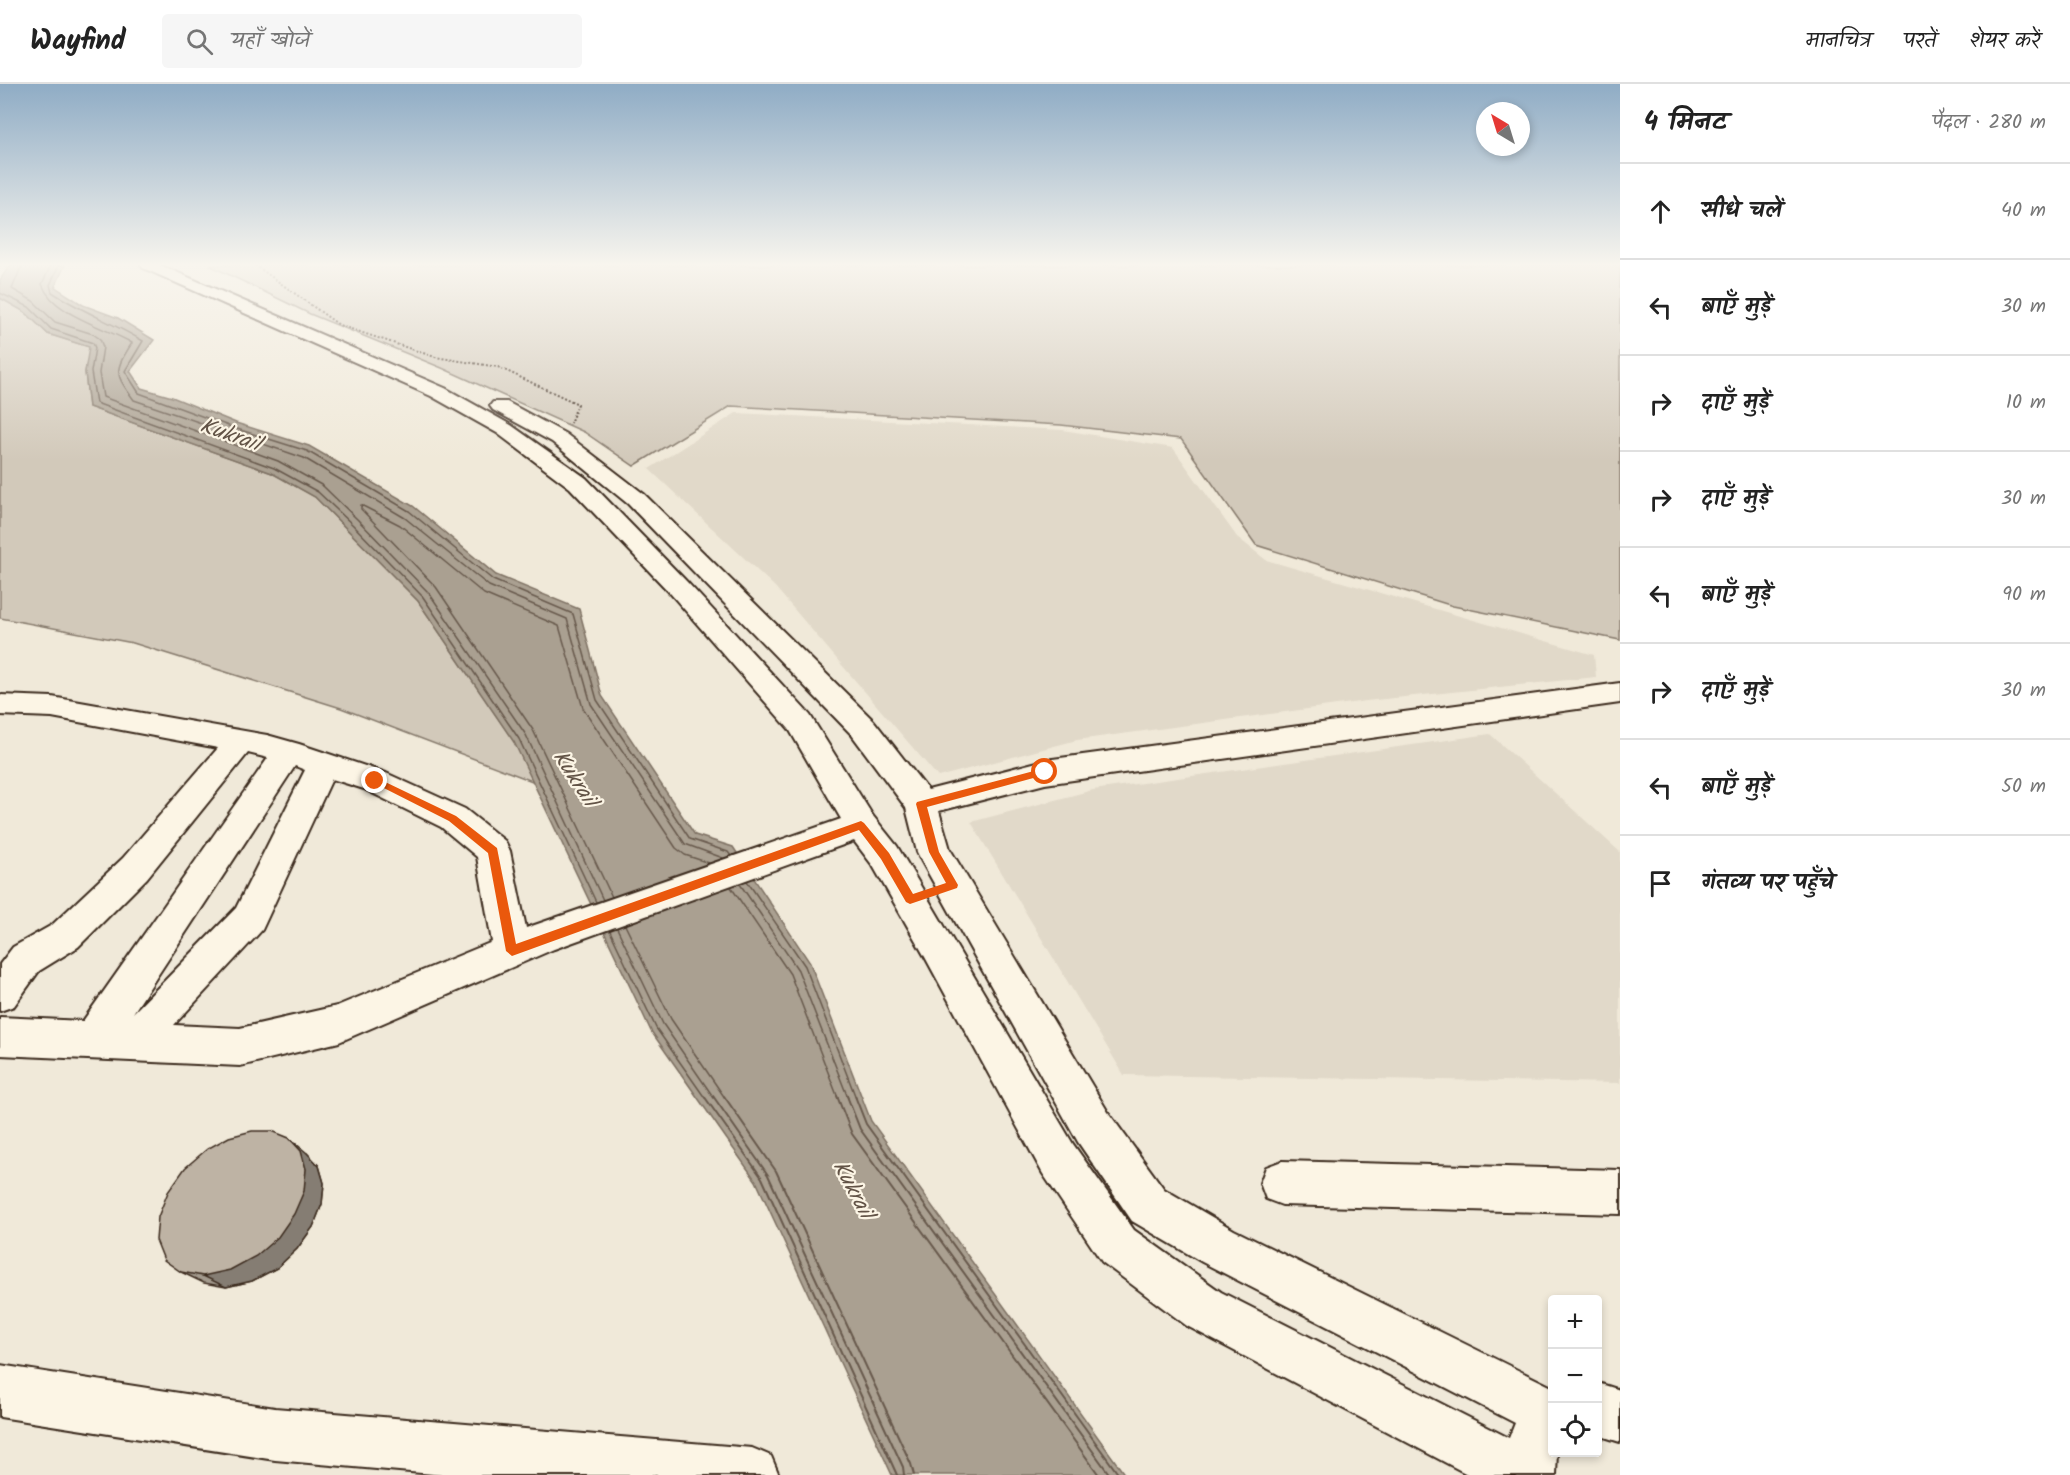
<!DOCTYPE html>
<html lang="hi">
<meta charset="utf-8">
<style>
body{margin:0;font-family:Kalam,"Playpen Sans Deva",sans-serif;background:#f6f6f6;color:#222}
.controls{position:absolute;right:18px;bottom:18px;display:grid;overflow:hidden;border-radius:6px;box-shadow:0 3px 9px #0003}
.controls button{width:54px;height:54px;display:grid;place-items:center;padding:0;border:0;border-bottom:2px solid #e0e0e0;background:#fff;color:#222;font:30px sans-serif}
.compass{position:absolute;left:1476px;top:18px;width:54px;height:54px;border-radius:50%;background:#fff;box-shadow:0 3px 9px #0003;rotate:322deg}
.stop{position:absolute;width:18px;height:18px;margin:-14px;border:4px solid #ea580c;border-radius:50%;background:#fff}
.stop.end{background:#ea580c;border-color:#fff;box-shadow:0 2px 6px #0008}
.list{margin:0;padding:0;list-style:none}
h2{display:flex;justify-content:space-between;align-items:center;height:78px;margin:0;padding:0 24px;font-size:26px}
h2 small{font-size:20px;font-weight:400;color:#767676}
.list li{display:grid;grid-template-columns:39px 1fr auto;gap:18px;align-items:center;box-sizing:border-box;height:96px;padding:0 24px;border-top:2px solid #e0e0e0}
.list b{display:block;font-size:22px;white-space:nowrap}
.list em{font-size:20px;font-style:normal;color:#767676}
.icon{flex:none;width:33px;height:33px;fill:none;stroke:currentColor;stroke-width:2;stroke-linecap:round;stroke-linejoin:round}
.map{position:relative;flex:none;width:1620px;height:1391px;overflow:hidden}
header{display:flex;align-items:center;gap:36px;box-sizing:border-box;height:84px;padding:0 30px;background:#fff;border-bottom:2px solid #e0e0e0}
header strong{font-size:28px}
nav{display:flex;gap:33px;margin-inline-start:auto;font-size:21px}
.search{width:420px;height:54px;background:#f6f6f6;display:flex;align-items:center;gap:15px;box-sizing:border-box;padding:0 21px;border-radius:6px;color:#767676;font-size:22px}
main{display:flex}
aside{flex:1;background:#fff}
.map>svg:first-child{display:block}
</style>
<header>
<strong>Wayfind</strong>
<div class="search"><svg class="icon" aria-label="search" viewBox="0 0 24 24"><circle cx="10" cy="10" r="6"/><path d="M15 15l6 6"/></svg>यहाँ खोजें</div>
<nav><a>मानचित्र</a><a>परतें</a><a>शेयर करें</a></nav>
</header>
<main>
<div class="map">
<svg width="1620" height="1391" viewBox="0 0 1620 1391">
<rect width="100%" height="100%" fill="#f0e9d9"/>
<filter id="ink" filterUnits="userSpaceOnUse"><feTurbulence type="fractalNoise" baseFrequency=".0167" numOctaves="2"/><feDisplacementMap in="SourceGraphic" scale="12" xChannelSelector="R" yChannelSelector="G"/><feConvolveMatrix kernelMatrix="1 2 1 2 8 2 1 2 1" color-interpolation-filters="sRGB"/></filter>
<g filter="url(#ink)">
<path fill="#e1d9c9" d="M736,329l327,17 110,18 64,89 29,23 328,95 2,22 -230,24 -289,39 -139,37 -163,-190 -126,-118z
M1490,650l130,118v231l-496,-8 -153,-253 122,-32z"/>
<path fill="#d2c9ba" stroke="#867a6c" stroke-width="1.5" d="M209,181h1411v375l-167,-34 -197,-61 -75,-106 -120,-14 -330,-19 -97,60 -50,-34 -142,-64 -132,-54z
M0,214l25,14 23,22 42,13 -5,25 4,35 183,66 43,24 103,104 96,141 26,42 -199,-76 -208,-65 -133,-25z"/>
<path fill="#aaa091" stroke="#7e7163" stroke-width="1.5" d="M10,181h55l-10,22 28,18 35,13 36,22 -24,31 11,17 31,9 64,26 73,23 104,60 83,69 83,34 23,87 93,139 38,12 77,116 61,158 254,354h-233l-136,-294 -105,-150 -137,-289 -96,-141 -103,-104 -43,-24 -183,-66 -4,-35 4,-25 -41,-13 -23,-22 -25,-14v-18z"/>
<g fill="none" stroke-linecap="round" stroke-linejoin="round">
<path stroke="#67594c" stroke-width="1.5" d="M22,181l-10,24 21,12 22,21 38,12 7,5 3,8 -4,26 4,24 175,64 45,25 35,34 71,73 97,142 77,165
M51,181l-9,19c11,31 63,43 90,59 -18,28 -18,30 2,57l170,58 101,60 84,68 78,33 24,85 94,140 38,14
M59,181l-9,20 2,7c29,19 61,31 91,49l-18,30 14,22 95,35 73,23 102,60 84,69 80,34 24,86 93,139 38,13 3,4
M0,209l29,14 22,22 42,14 2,5 -4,24 5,31 178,65 44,24 35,33 70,72 96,142 77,163
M747,797l58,85 51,132
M740,800l58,86 50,128
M731,803l59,87 48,124
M612,813l-79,-167 -97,-143 -75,-78v-4l39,20 84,69 75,32 24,82 93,140 9,7 24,8
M625,841l46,94 54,79
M617,844l46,96 51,74
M610,847l46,97 49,70"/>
<path stroke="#67594c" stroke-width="2" d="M704,1012l58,82 135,297
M713,1012l55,79 135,292 1,8
M724,1012l52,75 135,293 3,11
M837,1012l15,38 247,341
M847,1012l13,33 250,346
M855,1012l11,28 253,351"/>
<defs>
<path id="minor" d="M141,181h19l285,123 66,37 75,53 102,105 122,132 63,101 24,30 176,298 61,86 87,62 288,146 6,-15 -313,-161 -70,-41 -54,-79 -156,-280 -5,-10 -11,-44 -54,-73 -224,-231 -76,-62 -59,-32 -3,-4 3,-4h14l59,32 78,60 230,227 54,69 117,-30 575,-77v20l-575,81 -106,27 11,38 158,263 56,77 70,41 318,157v65h5l-1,23h-87l-282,-149 -85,-64 -59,-88 -118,-217 -52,-91 -19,-25 -300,108 -215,93 -99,24 -240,-11v-38l83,4 185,-263 -20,-5 -101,125 -69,69 -39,24 -25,35 -14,5v-47l13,-17 39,-22 71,-67 95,-110 -166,-31 -52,-2v-20l52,2 215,38 32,9 87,29 79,36 40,32 5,10 16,77 315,-109 -52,-90 -119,-136 -100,-105 -73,-55 -66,-37 -288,-128zM295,682l10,4 -69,138 -103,105zM332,695l32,10 77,38 36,30 15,85 -155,64 -97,22 -66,-3 88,-95z
M1282,1077l338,9v44l-338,-9 -16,-6 -6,-16 6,-16z
M0,1281l275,43 477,40 19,8 8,19h-335l-169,-15 -275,-43z
M1598,1299l22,7v52l-22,-7z"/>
</defs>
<use href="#minor" stroke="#3b2a1e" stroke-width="4"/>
<path stroke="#3b2a1e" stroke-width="2" stroke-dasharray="2 2" stroke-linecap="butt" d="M255,181l84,60 96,32 63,10 80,37 -8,19"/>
<use href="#minor" fill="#fcf5e5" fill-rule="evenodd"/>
</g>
<path fill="#a39a8d" stroke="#3b2a1e" stroke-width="1.5" d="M307,1069l12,13 5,17 -2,21 -9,23 -16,22 -20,19 -25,13 -26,6 -22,-4 -23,-11z"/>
<path fill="#857d73" stroke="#3b2a1e" stroke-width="1.5" d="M289,1054l18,15 12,13 5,17 -2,21 -9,23 -16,22 -20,19 -25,13 -26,6 -23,-11z"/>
<path fill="#beb3a4" stroke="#3b2a1e" stroke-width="1.5" d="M252,1047h20l17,7 12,13 5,18 -2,22 -10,23 -16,23 -22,19 -26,14 -27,6 -22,-4 -17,-12 -8,-20 2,-23 10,-25 17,-24 22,-19 22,-12z"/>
</g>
<linearGradient id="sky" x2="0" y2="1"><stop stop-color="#8facc5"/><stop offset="0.48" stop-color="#f8f5ee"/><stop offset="1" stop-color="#f8f5ee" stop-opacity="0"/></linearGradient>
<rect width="1620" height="376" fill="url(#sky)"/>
<path fill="#ea580c" d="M1045,684l5,4 -2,2 -121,33 12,45 19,33 -1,3 -47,16 -4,-2 -25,-43 -22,-29 -347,126 -6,-5 -18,-98 -39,-32 -79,-40 5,-3 4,1 77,37 41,32 19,96 345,-123 3,2 25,30 24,41 33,-11 -17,-31 -13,-48 1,-2z"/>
<g text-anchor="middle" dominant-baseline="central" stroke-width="4.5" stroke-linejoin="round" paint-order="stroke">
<g font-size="22" font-style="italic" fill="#625346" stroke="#fcf5e5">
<text transform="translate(230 352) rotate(19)">Kukrail</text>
<text transform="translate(574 695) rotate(57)">Kukrail</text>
<text transform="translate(852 1106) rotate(62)">Kukrail</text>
</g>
</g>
</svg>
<div class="controls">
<button>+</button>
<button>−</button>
<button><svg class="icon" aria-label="locate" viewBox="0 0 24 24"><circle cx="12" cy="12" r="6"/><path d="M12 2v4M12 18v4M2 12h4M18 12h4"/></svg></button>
</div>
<svg class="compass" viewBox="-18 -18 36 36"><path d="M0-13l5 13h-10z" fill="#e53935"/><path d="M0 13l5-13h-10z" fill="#767676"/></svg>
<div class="stop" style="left:1045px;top:688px"></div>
<div class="stop end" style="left:375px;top:697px"></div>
</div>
<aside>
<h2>4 मिनट<small>पैदल · 280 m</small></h2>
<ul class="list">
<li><svg class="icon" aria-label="ahead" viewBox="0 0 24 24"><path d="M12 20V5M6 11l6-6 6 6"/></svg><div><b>सीधे चलें</b></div><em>40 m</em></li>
<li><svg class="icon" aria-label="left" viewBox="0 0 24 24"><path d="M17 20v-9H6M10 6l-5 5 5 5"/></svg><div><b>बाएँ मुड़ें</b></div><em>30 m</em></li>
<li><svg class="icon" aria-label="right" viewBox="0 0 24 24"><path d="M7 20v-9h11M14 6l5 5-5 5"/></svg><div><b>दाएँ मुड़ें</b></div><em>10 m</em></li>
<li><svg class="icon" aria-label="right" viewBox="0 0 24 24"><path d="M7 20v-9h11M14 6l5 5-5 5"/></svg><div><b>दाएँ मुड़ें</b></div><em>30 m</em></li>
<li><svg class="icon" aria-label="left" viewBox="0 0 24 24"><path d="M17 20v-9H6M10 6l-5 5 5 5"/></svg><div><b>बाएँ मुड़ें</b></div><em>90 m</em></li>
<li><svg class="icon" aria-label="right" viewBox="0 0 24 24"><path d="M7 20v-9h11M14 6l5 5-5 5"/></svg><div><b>दाएँ मुड़ें</b></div><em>30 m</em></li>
<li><svg class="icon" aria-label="left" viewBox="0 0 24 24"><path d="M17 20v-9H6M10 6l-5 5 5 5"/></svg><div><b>बाएँ मुड़ें</b></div><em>50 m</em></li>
<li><svg class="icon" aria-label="arrive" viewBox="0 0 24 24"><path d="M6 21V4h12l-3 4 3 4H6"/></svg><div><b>गंतव्य पर पहुँचे</b></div></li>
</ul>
</aside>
</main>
